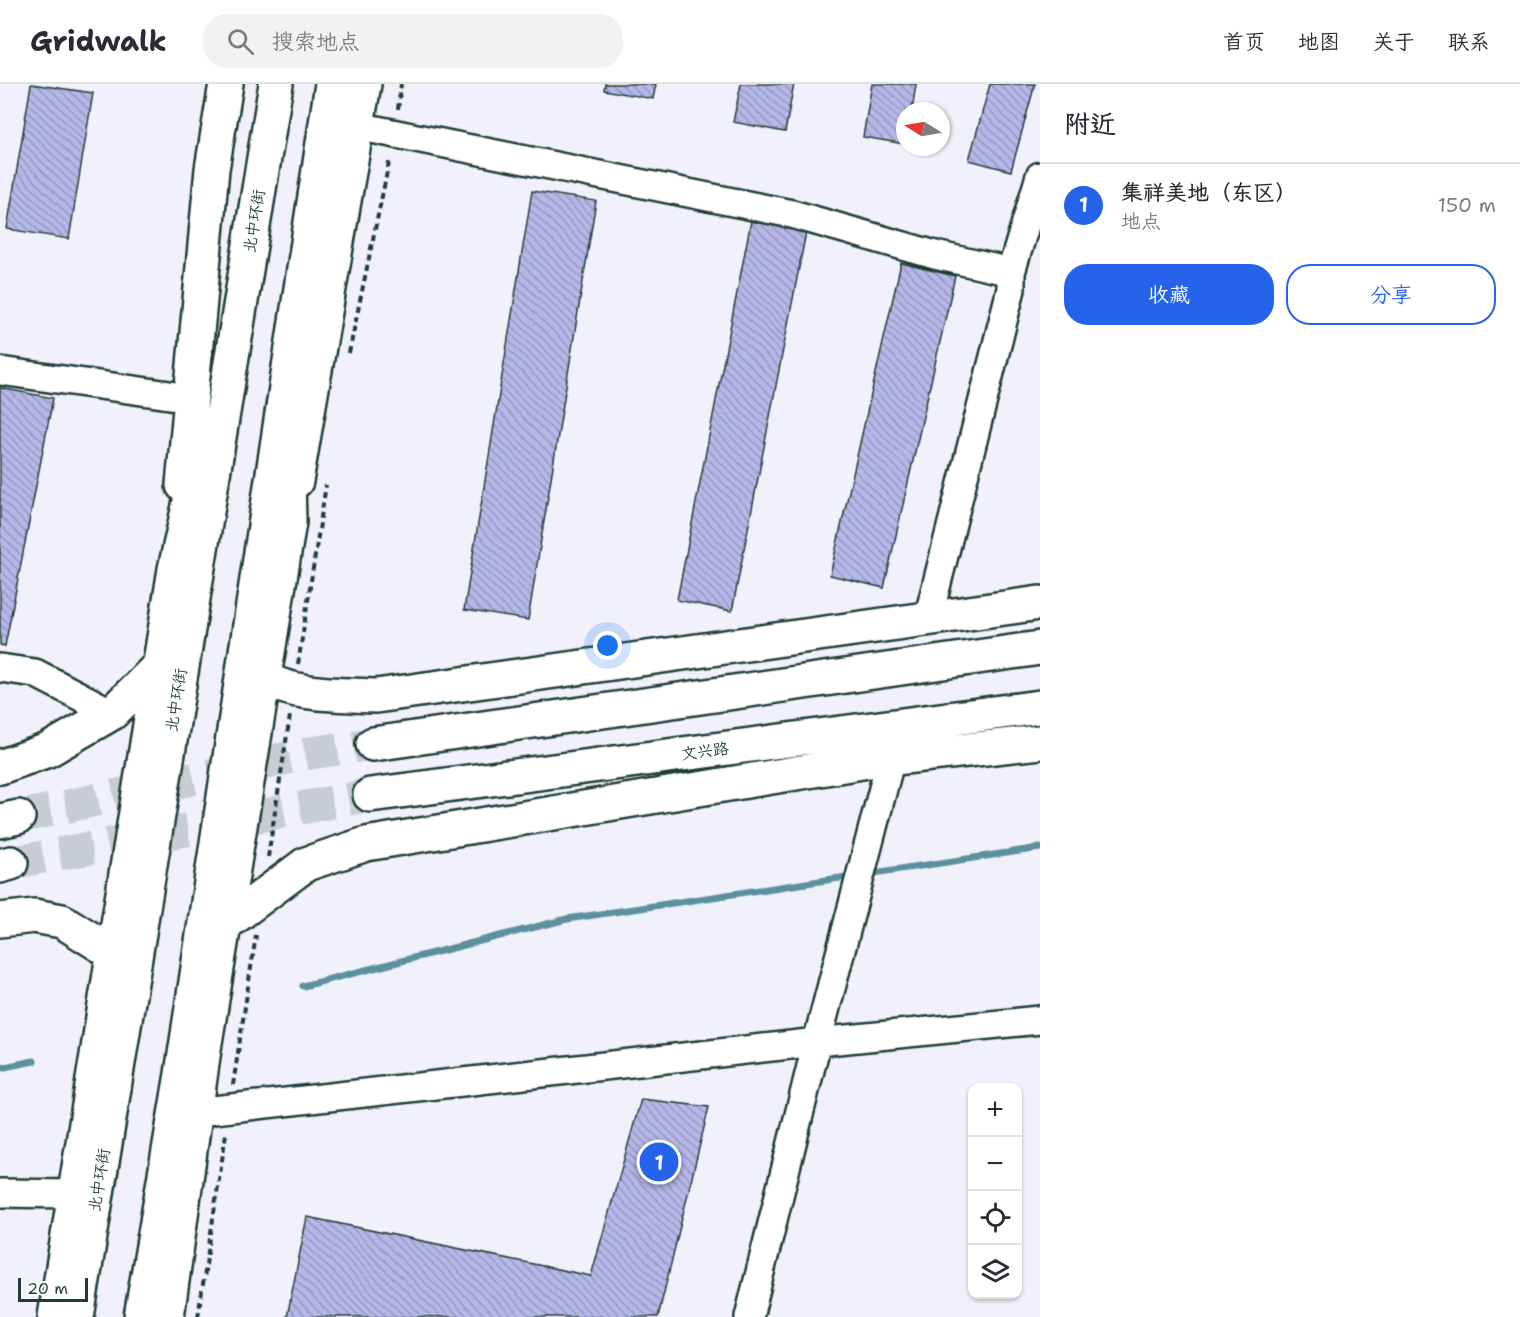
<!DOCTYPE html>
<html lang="zh">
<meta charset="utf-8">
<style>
body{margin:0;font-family:"Shantell Sans","LXGW WenKai TC",sans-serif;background:#f2f2f3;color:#2b2b33}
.controls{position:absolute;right:18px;bottom:18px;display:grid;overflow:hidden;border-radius:12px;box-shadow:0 2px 4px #0004}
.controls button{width:54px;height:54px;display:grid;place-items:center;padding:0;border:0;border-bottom:2px solid #e1e1e2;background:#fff;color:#2b2b33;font:30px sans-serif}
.compass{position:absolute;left:896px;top:18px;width:54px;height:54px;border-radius:50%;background:#fff;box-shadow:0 2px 4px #0004;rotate:281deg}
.scale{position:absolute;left:18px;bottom:15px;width:70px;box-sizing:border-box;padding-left:6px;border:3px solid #1f3d34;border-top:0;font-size:16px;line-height:21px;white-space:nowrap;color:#1f3d34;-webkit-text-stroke:4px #fff;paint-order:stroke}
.you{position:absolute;left:608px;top:562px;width:21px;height:21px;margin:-15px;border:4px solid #fff;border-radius:50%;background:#1a73e8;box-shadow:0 0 0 9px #1a73e833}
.badge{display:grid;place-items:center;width:39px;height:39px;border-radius:50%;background:#2563eb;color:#fff;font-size:20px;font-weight:700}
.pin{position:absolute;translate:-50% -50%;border:3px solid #fff;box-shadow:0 2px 6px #0006}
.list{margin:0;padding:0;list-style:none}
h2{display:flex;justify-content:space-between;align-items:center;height:78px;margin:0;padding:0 24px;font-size:26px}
h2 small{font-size:20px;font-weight:400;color:#7c7c81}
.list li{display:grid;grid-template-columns:39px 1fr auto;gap:18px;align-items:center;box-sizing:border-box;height:84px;padding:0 24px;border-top:2px solid #e1e1e2}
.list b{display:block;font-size:22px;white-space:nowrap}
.list p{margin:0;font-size:20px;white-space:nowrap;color:#7c7c81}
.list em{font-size:20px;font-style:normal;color:#7c7c81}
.actions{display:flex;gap:12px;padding:18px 24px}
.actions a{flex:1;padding:14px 0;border:2px solid #2563eb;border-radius:24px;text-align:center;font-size:21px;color:#2563eb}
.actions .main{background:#2563eb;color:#fff}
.icon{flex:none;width:33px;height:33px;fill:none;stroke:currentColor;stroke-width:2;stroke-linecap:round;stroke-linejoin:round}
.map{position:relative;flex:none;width:1040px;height:1233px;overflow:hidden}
header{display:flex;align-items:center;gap:36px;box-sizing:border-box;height:84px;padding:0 30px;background:#fff;border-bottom:2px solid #e1e1e2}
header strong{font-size:28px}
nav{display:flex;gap:33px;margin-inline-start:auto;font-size:21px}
.search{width:420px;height:54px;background:#f2f2f3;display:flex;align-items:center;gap:15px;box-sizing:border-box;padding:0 21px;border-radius:24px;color:#7c7c81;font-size:22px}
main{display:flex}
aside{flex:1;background:#fff}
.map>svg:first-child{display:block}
</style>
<header>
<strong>Gridwalk</strong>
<div class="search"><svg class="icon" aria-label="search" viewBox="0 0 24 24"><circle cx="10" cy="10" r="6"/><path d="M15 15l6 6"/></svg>搜索地点</div>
<nav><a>首页</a><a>地图</a><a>关于</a><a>联系</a></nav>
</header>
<main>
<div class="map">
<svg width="1040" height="1233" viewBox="0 0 1040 1233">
<defs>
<pattern id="building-back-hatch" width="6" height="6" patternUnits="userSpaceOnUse" patternTransform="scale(1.5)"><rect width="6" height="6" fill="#b6b7e9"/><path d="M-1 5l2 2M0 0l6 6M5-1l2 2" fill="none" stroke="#9396be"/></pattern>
</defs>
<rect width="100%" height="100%" fill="#f0f1fb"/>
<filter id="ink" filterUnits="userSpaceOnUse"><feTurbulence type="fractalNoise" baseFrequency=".0167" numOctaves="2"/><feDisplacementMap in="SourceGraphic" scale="12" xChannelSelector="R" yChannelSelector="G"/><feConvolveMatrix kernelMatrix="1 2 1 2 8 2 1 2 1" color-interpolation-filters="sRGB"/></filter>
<g filter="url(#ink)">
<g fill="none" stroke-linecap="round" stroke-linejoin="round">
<path stroke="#5b909e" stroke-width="7" d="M867,790l173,-26
M303,902l264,-67 286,-43
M0,984l34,-7"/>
</g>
<path fill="url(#building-back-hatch)" stroke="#1f3d34" stroke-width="1.5" d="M31,0l62,9 -24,146 -62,-10z
M605,0h51l-3,15 -49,-9z
M741,0h53l-9,48 -52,-10z
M872,0h44l-4,27h-7v33l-42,-7z
M990,0h45l-24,87 -42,-11z
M532,107l64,10 -68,419 -64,-10z
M751,137l55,11 -74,379 -55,-11z
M901,179l54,13 -71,312 -54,-13z
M0,304l53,10 -48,248 -5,-1z
M641,1015l68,8 -51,210h-371l20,-100 284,59z"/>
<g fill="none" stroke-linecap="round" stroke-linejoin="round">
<path stroke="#c6cdd3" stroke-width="33" stroke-dasharray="33 16" stroke-linecap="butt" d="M18,733l292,-64 63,-9
M11,779l359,-68"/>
<defs>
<path id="minor" d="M357,42l435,88 143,41 76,17
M0,287l191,27
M928,535l83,-330v-17l29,-96
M0,584l35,5 77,40
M196,1028l621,-70 223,-22
M0,1109l75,1
M749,1233l68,-275 74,-284"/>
<path id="tertiary" d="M296,397l68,-397
M183,401l29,-316 14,-85"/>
<path id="secondary" d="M263,594c32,18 76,16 113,18l664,-93
M373,660l667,-96
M0,683l48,-17 64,-37 48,-48
M370,711l670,-88
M0,737l18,-4
M0,782l11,-3
M0,836l34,-4 28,5 51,32
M224,841l82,-61 60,-20 502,-83 172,-19
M55,1233l120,-748 32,-144
M167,1233l37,-268 85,-527 -2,-82"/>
<path id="trunk" d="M77,1233l199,-1233
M141,1233l41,-243 150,-990"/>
</defs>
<use href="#minor" stroke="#1f3d34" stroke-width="32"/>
<use href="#tertiary" stroke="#1f3d34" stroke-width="38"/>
<use href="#secondary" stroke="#1f3d34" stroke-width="38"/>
<use href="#trunk" stroke="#1f3d34" stroke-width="38"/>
<path stroke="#1f3d34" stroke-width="4" stroke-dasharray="6 4.5" stroke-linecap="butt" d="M398,25l3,-25
M349,269l41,-195
M298,580l28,-179
M268,773l22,-141
M233,1001l23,-150
M198,1233l28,-183"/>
<use href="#minor" stroke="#fff" stroke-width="27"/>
<use href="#tertiary" stroke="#fff" stroke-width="33"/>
<use href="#secondary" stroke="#fff" stroke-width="33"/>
<use href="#trunk" stroke="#fff" stroke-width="33"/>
</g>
</g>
<g text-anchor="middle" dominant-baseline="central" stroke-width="4.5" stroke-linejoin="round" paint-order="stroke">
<g font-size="16" fill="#1f3d34" stroke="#fff">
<text transform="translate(254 137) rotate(-81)">北中环街</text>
<text transform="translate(176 616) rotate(-81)">北中环街</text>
<text transform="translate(705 667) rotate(-7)">文兴路</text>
<text transform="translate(99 1096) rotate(-81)">北中环街</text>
</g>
</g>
</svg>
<div class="controls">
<button>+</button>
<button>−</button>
<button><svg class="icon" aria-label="locate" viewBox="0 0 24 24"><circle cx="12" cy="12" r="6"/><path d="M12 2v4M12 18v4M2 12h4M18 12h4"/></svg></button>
<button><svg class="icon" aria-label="layers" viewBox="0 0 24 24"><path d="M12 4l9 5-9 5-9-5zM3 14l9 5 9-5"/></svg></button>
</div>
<svg class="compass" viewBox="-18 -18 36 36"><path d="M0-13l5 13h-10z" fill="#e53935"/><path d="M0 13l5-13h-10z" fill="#7c7c81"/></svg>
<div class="scale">20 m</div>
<div class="you"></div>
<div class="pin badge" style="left:659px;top:1078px">1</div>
</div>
<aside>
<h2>附近<small></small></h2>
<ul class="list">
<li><span class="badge">1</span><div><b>集祥美地（东区）</b><p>地点</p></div><em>150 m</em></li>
</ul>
<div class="actions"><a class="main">收藏</a><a>分享</a></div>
</aside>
</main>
